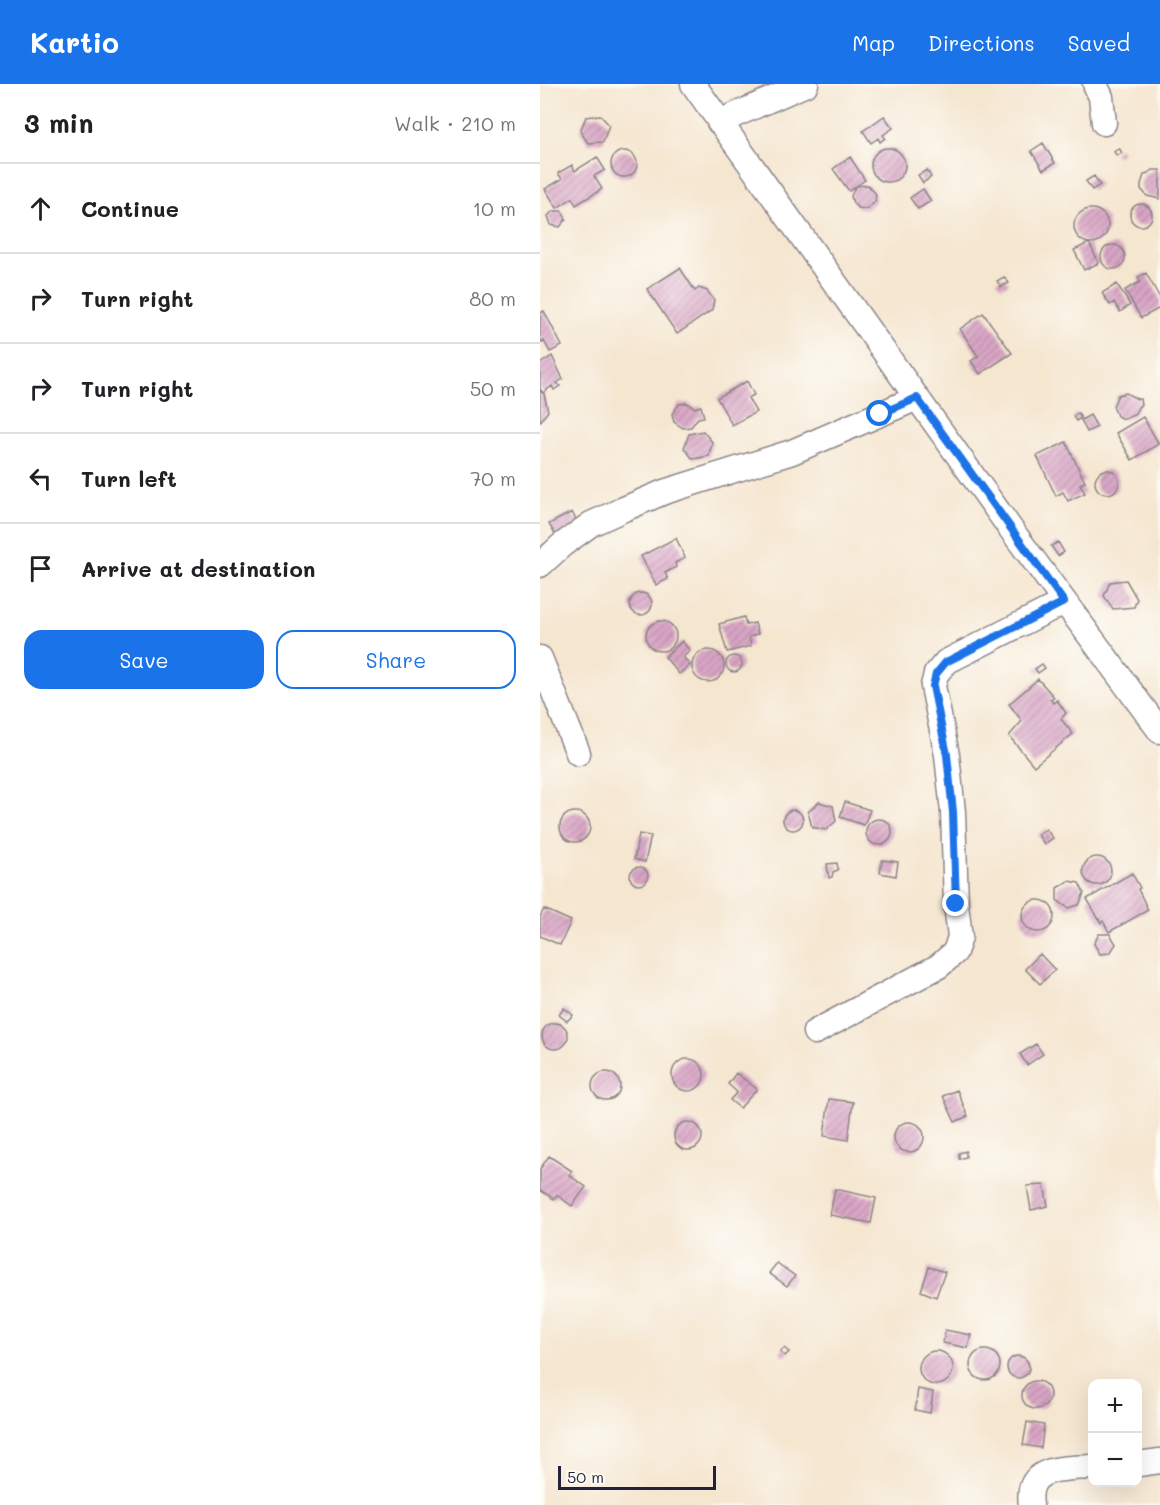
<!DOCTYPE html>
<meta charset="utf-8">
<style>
body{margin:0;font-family:Mali,sans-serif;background:#f2f2f2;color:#202124}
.controls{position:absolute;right:18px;bottom:18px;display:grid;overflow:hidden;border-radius:12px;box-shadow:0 6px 24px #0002}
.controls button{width:54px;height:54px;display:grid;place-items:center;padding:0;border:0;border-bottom:2px solid #e0e0e0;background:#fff;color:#202124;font:30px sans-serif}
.scale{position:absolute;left:18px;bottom:15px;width:158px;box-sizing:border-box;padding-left:6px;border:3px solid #22223b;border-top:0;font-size:16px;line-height:21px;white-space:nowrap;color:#22223b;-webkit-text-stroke:4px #fdfcf7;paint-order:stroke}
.stop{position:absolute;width:18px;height:18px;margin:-14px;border:4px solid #1a73e8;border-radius:50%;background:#fff}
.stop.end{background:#1a73e8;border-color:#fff;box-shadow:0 2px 6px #0008}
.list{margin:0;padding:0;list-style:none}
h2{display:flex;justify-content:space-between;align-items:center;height:78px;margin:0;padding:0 24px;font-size:26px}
h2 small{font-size:20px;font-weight:400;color:#757577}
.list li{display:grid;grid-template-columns:39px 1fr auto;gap:18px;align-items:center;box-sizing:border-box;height:90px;padding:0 24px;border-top:2px solid #e0e0e0}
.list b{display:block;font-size:22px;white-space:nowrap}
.list em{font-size:20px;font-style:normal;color:#757577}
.actions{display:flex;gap:12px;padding:18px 24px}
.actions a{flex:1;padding:14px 0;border:2px solid #1a73e8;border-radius:18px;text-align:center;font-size:21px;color:#1a73e8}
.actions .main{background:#1a73e8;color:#fff}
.icon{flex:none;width:33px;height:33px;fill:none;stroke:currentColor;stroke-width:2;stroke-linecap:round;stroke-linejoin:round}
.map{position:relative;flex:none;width:620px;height:1421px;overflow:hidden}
header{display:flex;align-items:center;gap:36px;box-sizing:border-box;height:84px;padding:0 30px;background:#1a73e8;color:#fff}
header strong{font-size:28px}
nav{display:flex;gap:33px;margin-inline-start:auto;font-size:21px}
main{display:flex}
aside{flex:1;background:#fff}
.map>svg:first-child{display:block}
</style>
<header>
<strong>Kartio</strong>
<nav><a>Map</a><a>Directions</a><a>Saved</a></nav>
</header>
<main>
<aside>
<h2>3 min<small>Walk · 210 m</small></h2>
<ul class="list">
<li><svg class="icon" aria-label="ahead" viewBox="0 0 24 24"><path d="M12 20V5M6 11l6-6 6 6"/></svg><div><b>Continue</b></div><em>10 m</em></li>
<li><svg class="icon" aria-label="right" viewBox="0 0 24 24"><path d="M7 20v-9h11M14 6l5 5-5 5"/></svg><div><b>Turn right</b></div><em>80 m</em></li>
<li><svg class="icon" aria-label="right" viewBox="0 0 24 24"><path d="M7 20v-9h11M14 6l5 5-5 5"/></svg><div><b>Turn right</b></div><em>50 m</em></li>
<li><svg class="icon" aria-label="left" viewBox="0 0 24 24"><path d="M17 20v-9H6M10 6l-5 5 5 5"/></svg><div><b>Turn left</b></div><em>70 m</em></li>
<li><svg class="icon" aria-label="arrive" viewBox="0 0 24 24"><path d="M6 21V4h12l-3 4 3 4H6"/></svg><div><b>Arrive at destination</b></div></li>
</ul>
<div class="actions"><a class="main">Save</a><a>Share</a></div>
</aside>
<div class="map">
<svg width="620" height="1421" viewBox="0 0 620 1421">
<defs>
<pattern id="building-hatch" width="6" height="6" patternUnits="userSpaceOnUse" patternTransform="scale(1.5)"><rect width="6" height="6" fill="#daa6c6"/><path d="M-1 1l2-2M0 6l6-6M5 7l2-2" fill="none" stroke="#b087a2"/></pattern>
</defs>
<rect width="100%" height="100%" fill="#fdfcf7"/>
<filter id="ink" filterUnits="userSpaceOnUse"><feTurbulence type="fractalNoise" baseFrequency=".0167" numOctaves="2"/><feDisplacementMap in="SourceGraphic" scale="12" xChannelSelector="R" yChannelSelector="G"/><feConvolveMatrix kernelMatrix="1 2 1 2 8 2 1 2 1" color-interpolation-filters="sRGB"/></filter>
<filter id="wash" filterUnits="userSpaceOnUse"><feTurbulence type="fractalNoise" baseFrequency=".008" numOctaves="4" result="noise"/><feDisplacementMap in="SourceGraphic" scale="24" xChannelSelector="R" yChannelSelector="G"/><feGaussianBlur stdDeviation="1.35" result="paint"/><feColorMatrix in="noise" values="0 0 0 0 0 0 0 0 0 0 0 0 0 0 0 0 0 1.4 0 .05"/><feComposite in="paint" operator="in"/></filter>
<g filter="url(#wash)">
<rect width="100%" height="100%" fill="#f5e6d0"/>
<g id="blocks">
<path fill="url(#building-hatch)" d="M60,31l9,10 -6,17 -15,1 -8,-12 6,-14z
M344,32l9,12 -10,7 2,3 -5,4 -2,-4 -7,5 -8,-12z
M503,59l12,20 -12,7 -12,-19z
M579,64l3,5 -5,3 -3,-4z
M331 81a17 17 0 1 1 34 0a17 17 0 1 1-34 0Z
M71 80a13 13 0 1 1 26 0a13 13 0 1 1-26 0Z
M57,73l8,13 -11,6 8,13 -26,16 -4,-7 -15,10 -12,-19 17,-10 -4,-6 14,-8 3,6z
M310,73l15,23 -9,6 12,-1 8,9 -1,8 -9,7 -8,-1 -5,-5 -2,-7 4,-9 -6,4 -16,-22z
M387,86l4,7 -8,6 -5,-8z
M613,86h7v29l-13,-3 -6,-7v-5l3,-9z
M554,92l6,9 -8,5 -6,-9z
M383,105l8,12 -13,8 -8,-11z
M590 131a11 11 0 1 1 22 0a11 11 0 1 1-22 0Z
M534 142a17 17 0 1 1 34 0a17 17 0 1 1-34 0Z
M13,127h9l4,8 -6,8 -9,-2 -3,-9z
M549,159l10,20 -15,7 -10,-20z
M561 173a12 12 0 1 1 24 0a12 12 0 1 1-24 0Z
M140,184l15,23 4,-3 8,3 7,9 -2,10 -35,24 -30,-45z
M606,189l14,25v10l-19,10 -16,-28 15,-8 -2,-5z
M464,193l5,6 -8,4 -4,-6z
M577,200l13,21 -10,7 -6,-10 -4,3 -8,-12z
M4,227l18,35 -12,6 -6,-11 -2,1 -2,-4v-25z
M443,229l29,40 -32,21 -9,-13 7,-5 -18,-27z
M12,272l11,23 -6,4 3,3 -6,4 -2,-4 -9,7 -3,-4v-25z
M207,297l7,14 -6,3 8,14 -24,13 -15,-27z
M0,307l4,3 4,17 -8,11z
M586,309l11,6h3l1,6 -2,1 -5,9 -10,4 -7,-3 -4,-10 5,-11z
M147,319l8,5 6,-2 3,11 -6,1 -7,9 -8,1 -9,-6 -2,-8 7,-10z
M538,329l3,5 -5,3 -3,-5z
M550,331l7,12 -10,5 -6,-12z
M603,333l16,27 -27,16 -16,-27z
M163,347l9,11 -3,14 -16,3 -9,-11 5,-14z
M526,358l19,40 -5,2 5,9 -17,8 -5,-9 -7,4 -19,-40z
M555 398a12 12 0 1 1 24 0a12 12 0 1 1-24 0Z
M32,428l6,12 -22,12 -7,-12z
M136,454l9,20 -10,5 1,4 -11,6 3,6 -12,6 -15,-29z
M518,458l6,10 -6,4 -7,-10z
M586,496l11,19 -3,8 -21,2 -9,-13 6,-14z
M90 520a11 11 0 1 1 22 0a11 11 0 1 1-22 0Z
M204,533l2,8 9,-2 3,11 -9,3 2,9 -24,6 -8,-28z
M106 552a15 15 0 1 1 30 0a15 15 0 1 1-30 0Z
M142,557l8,10 -7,6 7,8 -11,9 -14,-17z
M152 582a16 16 0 1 1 32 0a16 16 0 1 1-32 0Z
M186 580a8 8 0 1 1 16 0a8 8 0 1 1-16 0Z
M502,580l3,4 -7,5 -3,-4z
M498,595l16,18 -4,2 3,4 4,-3 9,13 -5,6 12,15 -39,32 -25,-30 13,-15 -13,-17z
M279,718l14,4 3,15 -10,9 -14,-3 -4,-15z
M305,718l25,8 -6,15 -24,-8z
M243 736a10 10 0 1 1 20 0a10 10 0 1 1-20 0Z
M20 743a15 15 0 1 1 30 0a15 15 0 1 1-30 0Z
M326 748a13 13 0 1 1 26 0a13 13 0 1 1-26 0Z
M506,745l7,9 -9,6 -6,-9z
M99,750l12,2 -6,26 -11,-3z
M543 787a14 14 0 1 1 28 0a14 14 0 1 1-28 0Z
M342,776l16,2 -2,14 -16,-3z
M297,779l1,7 -5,2 -1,5 -3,1 -2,-14z
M90 792a9 9 0 1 1 18 0a9 9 0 1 1-18 0Z
M592,789l8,15 -2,1 10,21 -39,22 -6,-11 -2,2 -14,-24z
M528,797l11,2 5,10 -5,12 -11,3 -11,-8v-12z
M482 832a16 16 0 1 1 32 0a16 16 0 1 1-32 0Z
M4,825l27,12 -11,24 -20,-9v-19z
M559,850h11l6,10 -6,9 -10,1 -6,-10z
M500,870l15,16 -15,14 -15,-15z
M24,924l9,7 -6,6 -8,-6z
M2 952a13 13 0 1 1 26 0a13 13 0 1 1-26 0Z
M496,960l7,10 -16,11 -7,-11z
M132 991a16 16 0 1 1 32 0a16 16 0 1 1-32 0Z
M52 1002a14 14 0 1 1 28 0a14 14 0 1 1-28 0Z
M196,989l21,16 -17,19 -10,-8 7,-8 -9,-8z
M417,1006l11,26 -13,6 -12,-26z
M289,1015l24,3 -5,38 -24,-4z
M134 1052a14 14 0 1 1 28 0a14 14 0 1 1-28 0Z
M354 1053a15 15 0 1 1 30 0a15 15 0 1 1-30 0Z
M426,1067v6l-7,2v-6z
M9,1072l23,15 -3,4 17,12 -14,19 -15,-11 -3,4 -14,-9v-21z
M504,1101l4,21 -17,4 -4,-24z
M295,1105l41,9 -5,25 -41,-8z
M237,1179l18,13 -8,10 -18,-13z
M389,1183l16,5 -9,25 -15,-6z
M405,1246l26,5 -3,13 -25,-5z
M244,1264l5,4 -4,4 -5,-4z
M430 1281a15 15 0 1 1 30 0a15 15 0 1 1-30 0Z
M379 1284a17 17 0 1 1 34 0a17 17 0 1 1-34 0Z
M467 1283a11 11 0 1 1 22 0a11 11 0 1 1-22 0Z
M482 1311a14 14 0 1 1 28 0a14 14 0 1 1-28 0Z
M378,1305l15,3 -3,21 -15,-3z
M487,1338l17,3 -3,23 -18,-3z"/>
</g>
</g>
<g filter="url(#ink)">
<use href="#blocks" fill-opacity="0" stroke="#8c8486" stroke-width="1.5"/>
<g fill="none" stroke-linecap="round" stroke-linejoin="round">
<defs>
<path id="minor" d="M153,0l317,444 150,203
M555,0l6,13 3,26
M179,38l87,-38
M0,481l22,-20 29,-21 33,-15 40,-17 128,-40 125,-54
M0,574l38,95
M275,948l124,-66 16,-14 5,-15 -4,-33 -3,-92 -6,-57 -14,-69 3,-12 10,-12 118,-60
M598,1380l22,-3
M491,1421c-6,-40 33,-36 61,-38"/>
</defs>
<use href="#minor" stroke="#8c8486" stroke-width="27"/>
<use href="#minor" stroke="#fff" stroke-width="24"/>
</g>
</g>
<g fill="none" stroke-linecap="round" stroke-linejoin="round" filter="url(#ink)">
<path stroke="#1a73e8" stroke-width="8" d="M340,330l37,-16 147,204 -118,60 -10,12 -3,12 14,69 6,57 3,92"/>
</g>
</svg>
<div class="controls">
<button>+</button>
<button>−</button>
</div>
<div class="scale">50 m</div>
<div class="stop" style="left:340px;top:330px"></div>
<div class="stop end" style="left:416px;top:820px"></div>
</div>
</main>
